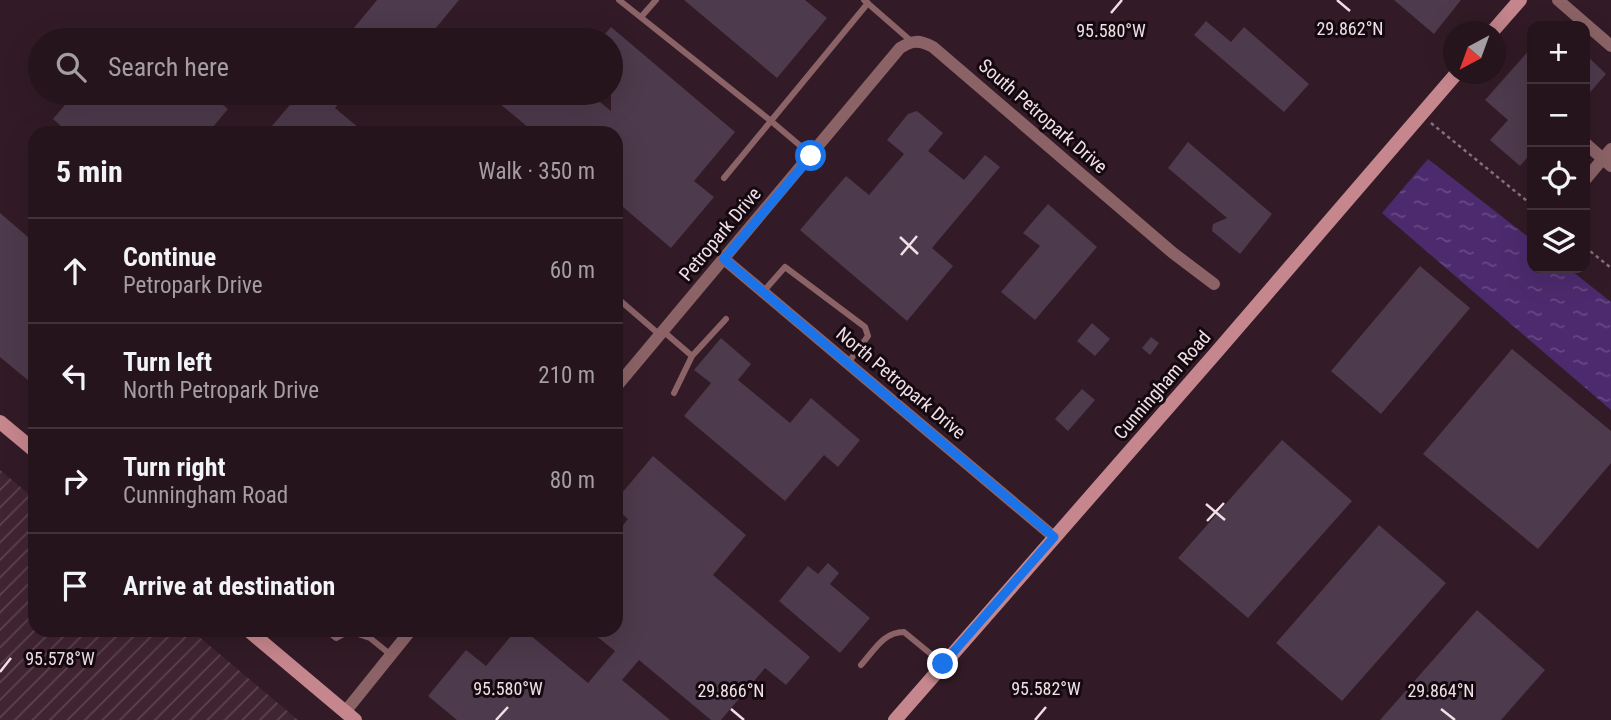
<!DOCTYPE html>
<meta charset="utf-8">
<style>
body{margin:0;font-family:"Roboto Condensed",sans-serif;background:#322129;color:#f1f3f6}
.controls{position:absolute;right:21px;top:21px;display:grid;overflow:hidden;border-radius:14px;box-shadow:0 7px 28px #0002}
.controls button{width:63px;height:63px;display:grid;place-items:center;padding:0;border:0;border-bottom:2px solid #42333b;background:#26141c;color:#f1f3f6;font:35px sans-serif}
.compass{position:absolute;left:1443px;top:21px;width:63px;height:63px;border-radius:50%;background:#26141c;box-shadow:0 7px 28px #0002;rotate:221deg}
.stop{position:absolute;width:21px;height:21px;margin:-16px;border:5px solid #1a73e8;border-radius:50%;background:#fff}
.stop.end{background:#1a73e8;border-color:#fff;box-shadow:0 2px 7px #0008}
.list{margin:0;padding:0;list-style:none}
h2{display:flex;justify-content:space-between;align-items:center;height:91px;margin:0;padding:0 28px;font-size:30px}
h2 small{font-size:23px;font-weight:400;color:#a49ea3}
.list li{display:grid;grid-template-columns:46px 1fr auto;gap:21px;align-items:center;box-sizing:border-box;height:105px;padding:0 28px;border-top:2px solid #42333b}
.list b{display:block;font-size:26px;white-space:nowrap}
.list p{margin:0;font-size:23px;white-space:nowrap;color:#a49ea3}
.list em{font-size:23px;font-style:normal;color:#a49ea3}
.icon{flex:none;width:38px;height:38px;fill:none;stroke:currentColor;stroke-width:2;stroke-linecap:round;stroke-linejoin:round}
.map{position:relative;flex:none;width:1611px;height:720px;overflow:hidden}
.search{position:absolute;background:#26141c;box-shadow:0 7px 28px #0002;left:28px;top:28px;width:595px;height:77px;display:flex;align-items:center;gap:18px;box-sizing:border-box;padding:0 24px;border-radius:38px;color:#a49ea3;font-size:26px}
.panel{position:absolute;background:#26141c;box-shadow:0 7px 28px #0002;left:28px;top:126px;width:595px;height:511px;border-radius:21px}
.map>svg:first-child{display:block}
</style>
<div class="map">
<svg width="1611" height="720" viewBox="0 0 1611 720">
<defs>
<pattern id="industrial-furrows" width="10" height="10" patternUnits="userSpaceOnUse" patternTransform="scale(1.75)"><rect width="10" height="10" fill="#412432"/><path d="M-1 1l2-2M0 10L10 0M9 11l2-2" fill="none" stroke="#5d4350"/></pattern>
<pattern id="water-ripples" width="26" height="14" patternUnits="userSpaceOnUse" patternTransform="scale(1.75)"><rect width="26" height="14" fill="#4d2a6e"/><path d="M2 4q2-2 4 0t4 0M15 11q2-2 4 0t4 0" fill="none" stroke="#674883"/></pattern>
</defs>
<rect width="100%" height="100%" fill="#321b26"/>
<path fill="url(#industrial-furrows)" d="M0,470l35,29v131h156l107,90h-298z"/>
<path fill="url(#water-ripples)" d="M1428,159l104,81v28h36l43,34v108l-229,-197z"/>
<path fill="#4d3a4c" d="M377,0h82l-33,40h-38l-6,-5 -4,5h-34z
M684,0h121l22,18 -50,60z
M1394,0h67l-27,34z
M1206,21l25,21 13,-15 65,57 -25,28 -90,-77z
M611,27l124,105 -41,49 20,16 -43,51 -55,-47v-68h-81l-48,-40h102l22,18v-71h-11z
M1532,47v105l-12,14 -30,-26 18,-20 -23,-20z
M1585,54l21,20 -21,24z
M75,93h133l20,16 -20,24h-139l-16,-14z
M300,93h47l-12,15 30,25h-99z
M917,111l26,22 -15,18 36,29 21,-25 15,12 -68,81 21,18 -46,55 -107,-91 46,-54 23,19 35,-41 -17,-14 21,-26z
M1188,142l84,72 -32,40 -28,-23 1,-7 14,-6 -59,-50z
M1048,204l49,43 -62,73 -34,-28 39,-46 -17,-13z
M0,213l35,30v143l-35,-29z
M1420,266l50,42 -89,106 -50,-43z
M1092,323l18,16 -15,17 -18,-15z
M1151,337l8,6 -9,12 -8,-7z
M721,338l30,26 -13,16 52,43 21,-25 49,42 -22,27 -14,-12 -39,46 -101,-85 27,-33 -17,-13z
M1512,349l99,82v32l-73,86 -115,-95z
M1082,389l13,11 -27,31 -13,-12z
M1282,440l70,61 -104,117 -70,-60z
M653,456l93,79 -33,40 97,82 -24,28 -21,-17 -44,52h-10l-72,-60 -17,20 48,40h-213l-29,-24 38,-46 20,16 30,-36h8l64,53 27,-32 -26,-21h27v-96l12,-15 -12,-10v-9z
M1379,525l67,58 -104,118 -66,-58z
M828,563l11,10 -9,11 40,34 -30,35 -61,-52 29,-35 10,8z
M1477,610l68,60 -44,50h-121z"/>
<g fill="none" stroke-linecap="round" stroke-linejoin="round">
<path stroke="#85717a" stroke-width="2.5" stroke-dasharray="3.5 3.5" stroke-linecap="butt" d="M1431,123l101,82
M1585,247l26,21"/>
<path stroke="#8b6367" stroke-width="6" d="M619,0l152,121 39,33
M864,0l47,41
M641,17l15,-17
M724,178l144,-175
M763,292l22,-25 80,60 3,9 -20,27
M616,297l44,38
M663,331l29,25 34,-37
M674,393l18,-37
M326,630l10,8 13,-7 21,7 21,17
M861,665c13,-14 22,-33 43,-33l39,32"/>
<path stroke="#8b6367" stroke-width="12" d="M1558,0l53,46
M1585,143l26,23
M1585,180l26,-31
M724,259l330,278
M616,387l284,-339c13,-8 19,-8 33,-1l240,206 41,31
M345,712l66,-82"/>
<path stroke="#c6868d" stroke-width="14" d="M1492,32l28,-32
M0,422l35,29
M248,630l107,90
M895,720l319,-365 242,-281"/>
</g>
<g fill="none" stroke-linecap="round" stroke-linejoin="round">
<path stroke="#1a73e8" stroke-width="9" d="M811,156l-87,103 330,278 -111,127"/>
</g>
<path fill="none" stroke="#f0dfe6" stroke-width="2.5" d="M1337,0l13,11M1111,13l11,-13M900,237l18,17M901,255l16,-19M1206,504l19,16M1207,521l17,-18M0,672l11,-14M731,709l13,11M1441,709l14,11M496,720l12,-13M1035,720l11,-13"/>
<g text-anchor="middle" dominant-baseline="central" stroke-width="6" stroke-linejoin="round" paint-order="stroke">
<g font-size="19" fill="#f0dfe6" stroke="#14090e">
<text transform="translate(1043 116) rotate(41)">South Petropark Drive</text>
<text transform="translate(720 234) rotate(-50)">Petropark Drive</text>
<text transform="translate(901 383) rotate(40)">North Petropark Drive</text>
<text transform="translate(1162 385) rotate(-49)">Cunningham Road</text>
</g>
</g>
<g font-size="18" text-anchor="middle" fill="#f0dfe6" stroke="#14090e" stroke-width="6" stroke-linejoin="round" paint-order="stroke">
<text x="1350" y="35">29.862°N</text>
<text x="1111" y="37">95.580°W</text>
<text x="60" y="665">95.578°W</text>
<text x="508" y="695">95.580°W</text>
<text x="1046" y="695">95.582°W</text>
<text x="731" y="697">29.866°N</text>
<text x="1441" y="697">29.864°N</text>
</g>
</svg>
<div class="controls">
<button>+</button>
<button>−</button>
<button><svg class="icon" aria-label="locate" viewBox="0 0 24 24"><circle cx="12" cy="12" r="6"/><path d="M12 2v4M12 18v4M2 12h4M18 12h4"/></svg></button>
<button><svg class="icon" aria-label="layers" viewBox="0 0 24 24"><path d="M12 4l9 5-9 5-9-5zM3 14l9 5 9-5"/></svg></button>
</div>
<svg class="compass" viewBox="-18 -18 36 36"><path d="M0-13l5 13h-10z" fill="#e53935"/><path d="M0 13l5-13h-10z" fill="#a49ea3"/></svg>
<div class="stop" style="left:811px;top:156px"></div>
<div class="stop end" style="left:943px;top:664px"></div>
<div class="search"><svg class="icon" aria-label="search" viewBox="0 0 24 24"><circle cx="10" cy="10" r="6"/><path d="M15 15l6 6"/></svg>Search here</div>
<section class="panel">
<h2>5 min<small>Walk · 350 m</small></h2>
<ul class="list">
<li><svg class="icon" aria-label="ahead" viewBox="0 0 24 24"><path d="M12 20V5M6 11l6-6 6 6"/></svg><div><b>Continue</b><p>Petropark Drive</p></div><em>60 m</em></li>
<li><svg class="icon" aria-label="left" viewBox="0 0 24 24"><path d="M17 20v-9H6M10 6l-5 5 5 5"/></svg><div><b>Turn left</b><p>North Petropark Drive</p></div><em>210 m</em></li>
<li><svg class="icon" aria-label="right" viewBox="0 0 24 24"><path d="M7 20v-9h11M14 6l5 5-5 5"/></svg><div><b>Turn right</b><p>Cunningham Road</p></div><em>80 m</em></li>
<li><svg class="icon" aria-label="arrive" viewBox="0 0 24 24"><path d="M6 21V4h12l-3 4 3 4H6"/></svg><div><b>Arrive at destination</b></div></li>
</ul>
</section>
</div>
